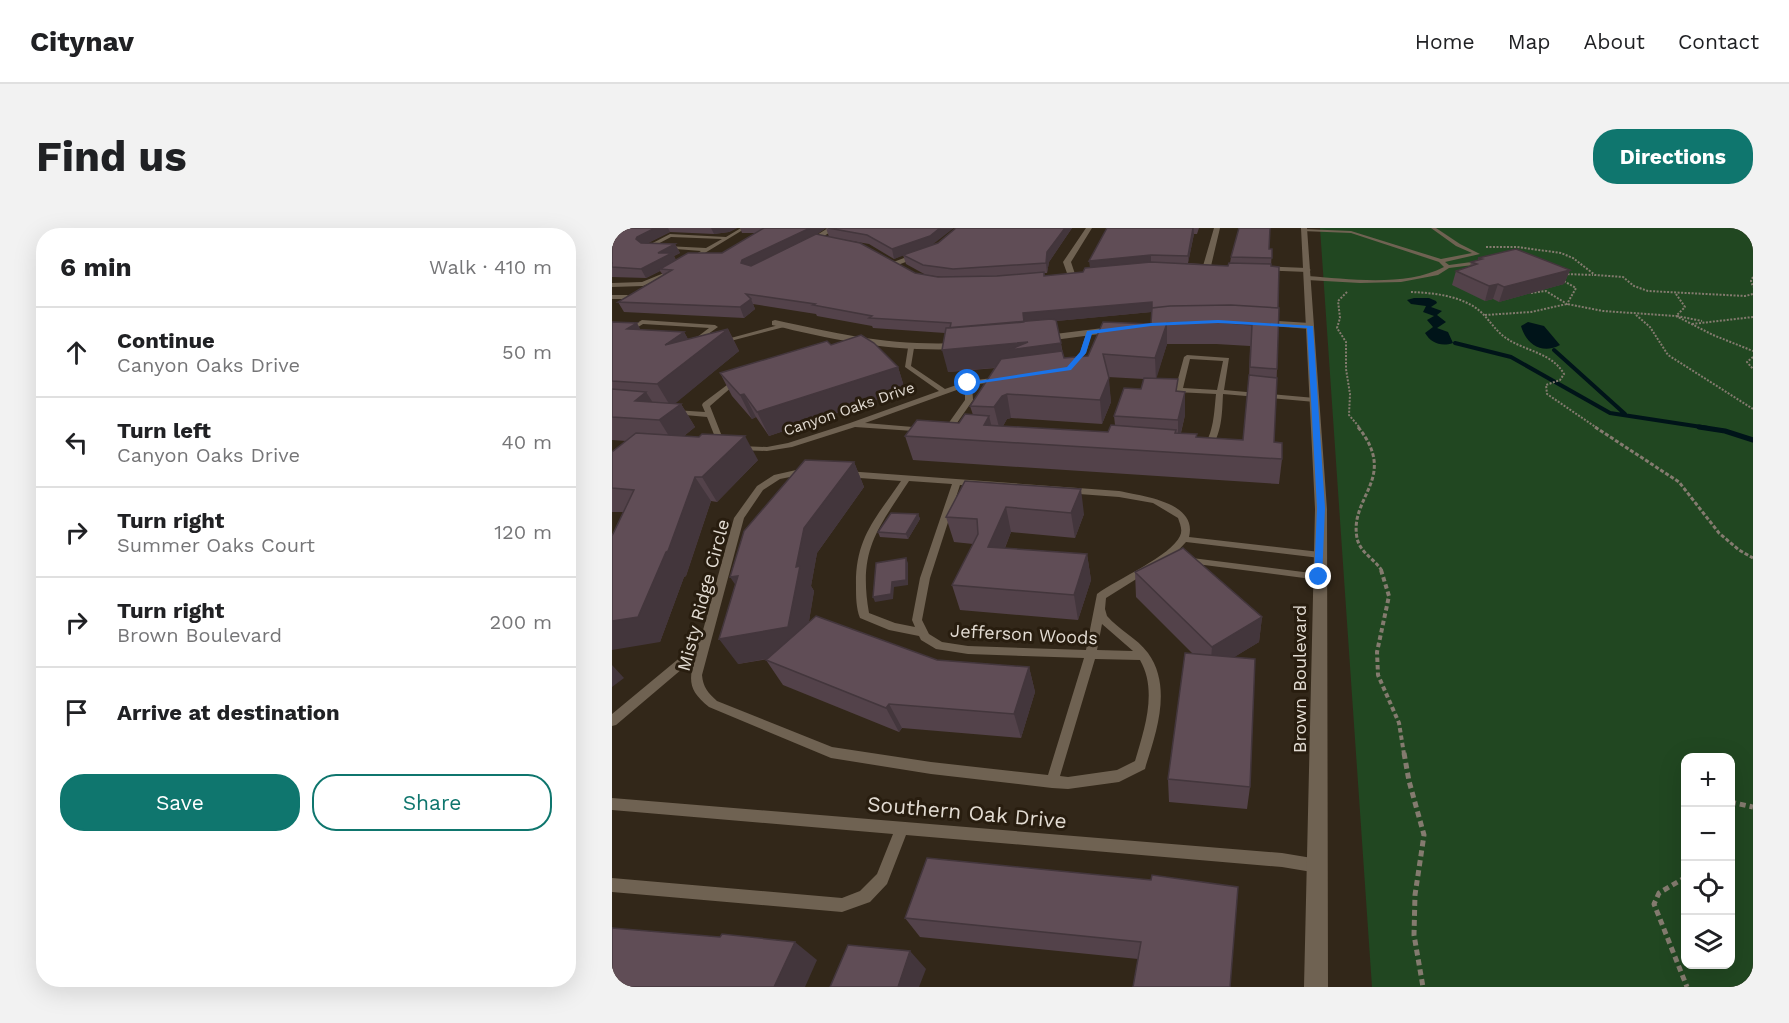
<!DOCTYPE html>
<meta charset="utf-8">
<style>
body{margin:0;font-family:"Work Sans",sans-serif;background:#f2f2f2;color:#202124}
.controls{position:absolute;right:18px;bottom:18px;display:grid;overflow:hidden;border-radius:12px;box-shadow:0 6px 24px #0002}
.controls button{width:54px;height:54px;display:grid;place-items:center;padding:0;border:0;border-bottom:2px solid #e0e0e0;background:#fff;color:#202124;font:30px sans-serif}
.stop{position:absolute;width:18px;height:18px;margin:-14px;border:4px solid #1a73e8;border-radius:50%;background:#fff}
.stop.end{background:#1a73e8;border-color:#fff;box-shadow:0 2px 6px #0008}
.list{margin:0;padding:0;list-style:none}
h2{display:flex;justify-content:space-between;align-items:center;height:78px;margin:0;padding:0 24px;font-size:26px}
h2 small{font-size:20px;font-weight:400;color:#757577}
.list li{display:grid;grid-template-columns:39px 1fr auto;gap:18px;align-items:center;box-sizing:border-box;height:90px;padding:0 24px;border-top:2px solid #e0e0e0}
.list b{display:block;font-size:22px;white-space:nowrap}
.list p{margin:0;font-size:20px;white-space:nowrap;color:#757577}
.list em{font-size:20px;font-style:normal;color:#757577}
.actions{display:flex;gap:12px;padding:18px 24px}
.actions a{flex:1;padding:14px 0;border:2px solid #0f766e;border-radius:24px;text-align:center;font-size:21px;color:#0f766e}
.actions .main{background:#0f766e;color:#fff}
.icon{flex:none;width:33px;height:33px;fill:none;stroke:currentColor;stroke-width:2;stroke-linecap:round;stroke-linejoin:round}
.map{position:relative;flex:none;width:1141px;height:759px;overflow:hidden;border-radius:24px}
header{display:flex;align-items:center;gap:36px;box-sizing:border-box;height:84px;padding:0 30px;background:#fff;border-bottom:2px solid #e0e0e0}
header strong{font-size:28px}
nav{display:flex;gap:33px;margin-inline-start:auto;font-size:21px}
.intro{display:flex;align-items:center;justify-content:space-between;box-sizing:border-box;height:144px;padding:0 36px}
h1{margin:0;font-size:42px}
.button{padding:15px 27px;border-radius:24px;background:#0f766e;color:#fff;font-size:21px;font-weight:700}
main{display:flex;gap:36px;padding:0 36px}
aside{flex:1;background:#fff;border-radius:24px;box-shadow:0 6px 24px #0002}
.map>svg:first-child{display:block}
</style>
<header>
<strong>Citynav</strong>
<nav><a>Home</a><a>Map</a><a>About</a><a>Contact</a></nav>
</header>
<div class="intro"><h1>Find us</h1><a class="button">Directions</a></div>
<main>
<aside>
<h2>6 min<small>Walk · 410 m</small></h2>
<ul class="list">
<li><svg class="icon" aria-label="ahead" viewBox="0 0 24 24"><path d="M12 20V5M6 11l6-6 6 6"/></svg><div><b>Continue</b><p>Canyon Oaks Drive</p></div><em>50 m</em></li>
<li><svg class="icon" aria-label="left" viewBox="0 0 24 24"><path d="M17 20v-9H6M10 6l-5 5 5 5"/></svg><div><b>Turn left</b><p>Canyon Oaks Drive</p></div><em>40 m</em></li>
<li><svg class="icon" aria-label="right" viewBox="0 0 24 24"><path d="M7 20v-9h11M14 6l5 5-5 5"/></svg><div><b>Turn right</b><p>Summer Oaks Court</p></div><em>120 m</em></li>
<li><svg class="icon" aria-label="right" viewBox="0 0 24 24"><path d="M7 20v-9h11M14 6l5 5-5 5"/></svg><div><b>Turn right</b><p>Brown Boulevard</p></div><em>200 m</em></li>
<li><svg class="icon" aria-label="arrive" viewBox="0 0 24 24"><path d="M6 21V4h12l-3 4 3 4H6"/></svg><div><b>Arrive at destination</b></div></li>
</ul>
<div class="actions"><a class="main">Save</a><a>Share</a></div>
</aside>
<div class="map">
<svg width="1141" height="759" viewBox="0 0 1141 759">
<rect width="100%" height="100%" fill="#322719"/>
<path fill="#214721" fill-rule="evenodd" d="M708,0h433v759h-381zM1074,530h44v206h-44z"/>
<path fill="#001419" d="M802,70h15l7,3 1,2 -6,4 11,4 -5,4 9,7 -9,6 11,4 5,11c-12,4 -22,0 -28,-10l8,-6 -6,-7 7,-4 -11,-4 3,-6 -15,-2 -4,-4z
M916,94l16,4 16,19c-18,10 -34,-1 -39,-19z"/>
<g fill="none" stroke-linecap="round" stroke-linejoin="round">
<path stroke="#001419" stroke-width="4" d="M843,115l56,14 99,56 98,15
M942,122l71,64"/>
<path stroke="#001419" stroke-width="5" d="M1087,199l26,4 28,9"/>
<path stroke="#847b6f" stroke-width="2" stroke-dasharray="2 1.5" stroke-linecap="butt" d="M874,19h31l44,6 12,5 22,17 28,2 11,9 14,5 97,5 8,-2
M952,46l29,1
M1141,49l-2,4 2,6
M735,64l-9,9 2,17 -3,10 9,14v27l4,25 -1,21 11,13
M799,64c24,1 53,4 71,21 9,9 15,20 27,27 18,11 44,14 55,34l-4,6 -14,5 1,9 50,34
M919,65l15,-2 21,13 9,-16 -14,-8
M1064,66l9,13 -9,9
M873,87l46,-3 36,-8 36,7 73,5 37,19 40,16
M1024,87l14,12 18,28 85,54
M1065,88l25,5
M1080,96l61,-7
M1141,129l-6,5 6,7"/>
<path stroke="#847b6f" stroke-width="3" stroke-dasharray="4 2" stroke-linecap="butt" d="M746,199c41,51 -9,69 -1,111 3,15 18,21 25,33
M983,199l84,55 40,51 20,17 14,8"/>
<path stroke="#847b6f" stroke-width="4" stroke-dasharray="4.5 3" stroke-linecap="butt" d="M769,342l8,26 -12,56 1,23 21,48 5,31"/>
<path stroke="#847b6f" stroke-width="5" stroke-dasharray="6 4" stroke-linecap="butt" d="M792,525l5,28 15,54 -9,60 -1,40 9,52
M1118,574l23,5
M1074,649l-27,16 -5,11 33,83"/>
<path fill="#6f6252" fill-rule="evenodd" d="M129,0h5l-56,34 -2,-3 13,-8 -38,-3 3,-2 40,2 16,-9 -51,-2 -19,10v2l-9,-1 27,-14 56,3z
M819,0h5l24,16 20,10 -35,8 4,3 30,-4 2,3 -32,4 -11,7 -37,7 -41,1 -53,-3 -3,-2 3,-2c42,3 99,11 137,-9l-5,-5 -88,-29 -49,-2 2,-2 47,2 90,28 31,-6 -16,-7z
M52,45l5,1 -26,12 -31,1v-4l30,-1z
M0,67h15l3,2 -3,2h-15z
M30,92l73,5 3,2 -24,17 -2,-1v-2l17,-13 -66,-4 -31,19v-5z
M174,95l3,2 -1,1 -69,18 -3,-2z
M475,103l5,1 -6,21 -12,14h-4l-1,-1 11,-13z
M299,118l3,2 -3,18 34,23 23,-8 33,-4 4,2 -4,2 -29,4 1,15 -23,33h-3l-4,-2 22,-31v-13l-100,36 60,5 4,2 -1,2 -73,-5 -63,20 -25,4 -27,-1 -4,-2 4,-2 27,1 21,-4 62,-20 89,-32 -34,-24 3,-19z
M575,127l42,3 -5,32 91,8 4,2 -4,2 -92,-8c-1,21 -1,40 -14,57h-6l-1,-2c12,-16 12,-36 14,-55l-40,-2 -1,-2 9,-33zM578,131l33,2 -6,29 -34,-2z
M127,148l4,2 -2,1 -31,27 13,33 6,2v4h-6l-6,-3 -10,-25 -33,-3 -4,-2 4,-2 31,2 -3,-7 1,-2z
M193,240l314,23c23,5 79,11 70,46l131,15 5,3 -5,3 -134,-16 -13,14 -67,42 -1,11 2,7c12,14 30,22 41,37 24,33 9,78 -2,112l-1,4 -26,13 -51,7 -16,-1 -121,-14 -100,-16 -122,-51c-20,-16 -21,-26 -14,-49l-79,67 -4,1v-12l88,-73 34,-123 23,-32 17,-11zM193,246l96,7c-25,37 -46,57 -45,105 0,10 0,22 4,32l29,12 30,6 2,4 15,9 32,5 116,4 -36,117 -117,-13 -99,-15 -115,-46c-9,-8 -14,-14 -15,-26l42,-157 19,-28 17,-11zM297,253l43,3 -32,94 -8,42 3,7 -20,-4 -26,-10c-11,-63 8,-83 40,-132zM348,257l159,12 34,6 25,15c2,6 5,12 2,18 -9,20 -63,43 -83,58l-11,56 -118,-4 -26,-4 -13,-8 -7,-14 8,-42zM490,396l31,27 -36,-1zM483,431l45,1c18,31 4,70 -5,101l-18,9 -49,7 -8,-1z
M572,329l135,17 5,3 -5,3 -138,-18 -2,-2z
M0,570l670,55 36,6 5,2 2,5 -2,5 -5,2 -36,-6 -376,-32 -19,49 -17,18 -28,10 -230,-20v-14l230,20 18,-7 17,-17 16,-40 -281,-24z"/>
<path fill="#6f6252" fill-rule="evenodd" d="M216,0h8l-28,19 -7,-2z
M474,0h6l-21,34 4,12 -7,2 -5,-14z
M602,0h6l-9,38 -4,2 -4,-2z
M308,24l7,2 -32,12 -7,-2z
M645,38l50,2 4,2 -4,2 -47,-2h-3z
M163,92c68,15 116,26 186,23l5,3 -5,3c-68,3 -124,-8 -189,-24v-4z
M648,92l50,3 4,3 -4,3 -53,-4 -1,-2z
M507,98l4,3 -1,2 -83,11 -5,-3 5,-3z"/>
<path fill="#6f6252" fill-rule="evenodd" d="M689,0h6l20,281 1,478h-24l11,-478z"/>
</g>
<path fill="#53424a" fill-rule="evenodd" d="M7,0h118l-8,4 -15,2 -44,-2 -22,11 27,1 5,9 -6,3 2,4 46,-7 33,-20h-13l-2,-5h86l-9,6 98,39 23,4h4l-16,-2 -20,-11 -3,-9 -9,4 -25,-15 -40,-7 -3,-9 106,17 6,-2 18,-15h116l-23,34 -2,11h-3l1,3 38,-4 7,-5 17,-39h92l-2,6h-3l-6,29 40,3 2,-3 1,-6 41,-8 -1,17 6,103 -3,73 8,17 -3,25 -366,-24 -8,-24 54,-13 14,-8 -3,-9 26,-38 -48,4 -3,-39 -72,-5 -1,-2 -55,-10 -1,-2 -63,-10 2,5 -11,9 -120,-6 -6,-10 45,-27 -3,-4 -14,7 -34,-1v-46zM539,84v12l-63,32 -24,2 -8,-37zM555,116h49l34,2 -1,34 -6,60 -46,-3 -16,-4 4,-18v-23l-7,-1 -22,-13zM496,149l36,2 -3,10 -27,27 1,9 -7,7 -105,-6 4,-7 4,-1 91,6 9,-22z
M866,30l92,12 -6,14 -65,18 -6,-3 -8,2 -33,-16 4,-14 14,-5 1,-4 7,-2z
M0,94l28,8 44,2 4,7 40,-10 11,22 -64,52 6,1 14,23 -11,9 74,24 -41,42 -6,-1 -25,75 -2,1 -24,65 -37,-130h-11v-60l14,-11 -14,-1z
M219,117l67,22 7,23 -136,46 -13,-19 -4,2 -20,-23 -12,-23z
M242,234l10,25 -47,66 -6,33 3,5 -5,30 128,39 92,7 6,25 -14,46 -119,-10 -3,4 -116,-47 -17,-25 2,-1 -30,5z
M353,253l119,33 -9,24 -64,-6 -6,16 82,6 4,26 -13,40 -118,-10 -8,-25 21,-41 -19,-2 -8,-25z
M306,286l2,5 -12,20 -28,-2 -2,-5z
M523,344l127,45 -3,25 -25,15 16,130 -3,22 -78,-7 -1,-23 25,-125 -57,-57z
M539,652l-13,79 -218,-22 -15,-19z"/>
<path fill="#43363c" d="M43,0h13l2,4 -28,14 -6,-7 1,-2z
M99,0h26l-8,4 -15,2z
M198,0h16l-11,8 -69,34 -5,-7 1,-3z
M328,0h14l-22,17 -38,14 -2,-10z
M453,0h7l-23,34 -2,11 -1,-10 1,-11z
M581,0l1,6 -6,29v-7z
M63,16l5,9 -6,3 3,7 -17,6v2l-14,7 -5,-9 17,-16z
M539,27v8l-61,5 -1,-7z
M958,42l-6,14 -65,18 5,-15z
M886,56l-5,15 -8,2 4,-15z
M139,71l4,10 -11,9 -4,-11z
M540,74v10l-127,12 -72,17 70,-28z
M25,95l12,22 -22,-16z
M555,95v21l-11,36 -1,-22z
M116,101l11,22 -68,56 -14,-23z
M72,104l12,22 -31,-9z
M416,114l33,1 3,22 -52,1 -64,6 -6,-22z
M286,139l7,23 -136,46 -12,-24z
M497,150l2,24 -9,22 -2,-24z
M34,164l15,23 -26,-14z
M573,164v23l-7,29v-24z
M132,166l12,23 -4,2 -12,-24z
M395,166l4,24 -4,1 -7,12 -6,-24 8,-11z
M69,176l14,23 -21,17 -15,-24z
M377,188l6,24 -11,-15z
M133,208l13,24 -41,42 -15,-25z
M242,234l10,25 -47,66 -6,33 3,5 -10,61 -66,12 -19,-25 77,-72 8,-39z
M83,249l16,24 -25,75 -2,1 -24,65 -48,8v-29z
M469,261l3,25 -9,24 -4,-25z
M394,279l5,25 -16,40 -7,-25z
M306,286l2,5 -12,20 -2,-5z
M475,326l4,26 -13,40 -4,-25z
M294,330l2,5v22l-14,2 -1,12 -18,3 -2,-5 19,-15z
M126,348l9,26 -17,-25z
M650,389l-3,25 -49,30 2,-25z
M0,437l12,13 -12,9z
M417,439l6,25 -14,46 -7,-24z
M277,476l13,24 -3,4 -13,-24z
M183,714l22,18 -12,27h-31z
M298,723l16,18 -7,18h-21z"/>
<path fill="#604d56" stroke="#43363c" stroke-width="1.5" d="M7,0h36l-18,9 -1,2 5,4 34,1 -17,9h14l-31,16 -29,-2v-4h1h-1v-32z
M152,0h46l-68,32 -1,3 10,3 65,-32 44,9 55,30 23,4 59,-1 47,-4v4l39,-4 2,-4 66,-6 77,4 1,-3 42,1v2l8,1 -1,41 -47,-3 -61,1 -18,2v-6l-129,11 1,9 -74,6 1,-5 -82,-5 3,-2 -59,-11 2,-1 -69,-10 5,5 -11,8 -122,-5 54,-32 -12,-1 28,-16h34z
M216,0h112l-10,8 -38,13 -25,-14z
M344,0h109l-18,24 -1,11 -93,6 -30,-4 -20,-10 35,-12z
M495,0h86l-5,28 -37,-1 -62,6z
M627,0h31l-1,21h3v9l-41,-1z
M904,21l54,21 -66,17 -6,-3 -9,2 -33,-15 21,-7 -6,-2 11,-3 -4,-1z
M619,77l48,3 -2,61 -27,-2 2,-42 -35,-3 -50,1 -12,35 -52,-4 6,24 -9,22 -93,-6 -5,2 -8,11 -24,-1 31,-47 61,-8 2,7 24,-2 15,-34 48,2 1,-16 18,-2z
M439,91l5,1 5,23 -52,7 19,-8 -86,8 4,-22z
M0,94l25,1 -10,6 57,3 -19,13 63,-16 -71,55 -45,-3z
M249,107l13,8 24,24 -141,45 -13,-18 -4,1 -20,-22 107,-32 4,4z
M637,147l28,3 -3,64 8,1v16l-377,-23 12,-16 42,3 6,-9 24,2 -5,9 124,7 3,-7 65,5 -1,3 22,1 -1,3 47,3z
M532,150l34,1 -2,12 9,1 -7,28 -64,-4 10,-28 17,1z
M0,161l34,3 -11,9 46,3 -22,16 -47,-3z
M24,205l63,4 3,-3 43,2 -43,41h-7l-27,74 -2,1 -28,65 -26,4v-85l22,-46 -22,-2v-36z
M193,232l49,2 -50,66 -8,39 4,-1 -12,61 -69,12 19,-63 -8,1 14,-46z
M353,253l116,8 -10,24 -65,-6 -18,40 99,7 -13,41 -122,-10 26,-51 -1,-15 -31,-2z
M279,285l27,1 -12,20 -28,-2z
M571,320l79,69 -50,30 -77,-75z
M294,330v22l-14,2 -1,12 -18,3 3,-34z
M204,388l121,44 92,7 -15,47 -125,-10 -3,4 -120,-48z
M573,425l70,6 -5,128 -82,-8z
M315,630l224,22 1,-5 86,12 -8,100h-97l8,-45 -236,-24z
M0,700l108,9 2,-3 73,8 -21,45h-162z
M236,717l62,6 -12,36h-68z"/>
<path fill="#1a73e8" d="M606,92l95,6 12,182 -3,71 -3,1 -5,-3 3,-69 -10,-180 -89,-5 -67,3 -59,8 -6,19 -15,17 -103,15 -3,-2 102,-16 13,-15 7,-21 64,-8z"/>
<g text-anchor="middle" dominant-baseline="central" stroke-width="6" stroke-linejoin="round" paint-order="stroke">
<g font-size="15" fill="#e3dcd3" stroke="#281d0f">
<text transform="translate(237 181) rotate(-19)">Canyon Oaks Drive</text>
</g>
<g font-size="18" fill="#e3dcd3" stroke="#281d0f">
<text transform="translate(91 367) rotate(-75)">Misty Ridge Circle</text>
<text transform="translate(412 406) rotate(3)">Jefferson Woods</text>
<text transform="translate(687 451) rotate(-90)">Brown Boulevard</text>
</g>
<g font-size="21" fill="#e3dcd3" stroke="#281d0f">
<text transform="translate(355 584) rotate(5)">Southern Oak Drive</text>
</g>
</g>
</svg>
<div class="controls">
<button>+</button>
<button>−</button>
<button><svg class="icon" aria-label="locate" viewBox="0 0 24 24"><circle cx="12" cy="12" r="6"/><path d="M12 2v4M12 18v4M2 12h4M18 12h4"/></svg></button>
<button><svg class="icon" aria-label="layers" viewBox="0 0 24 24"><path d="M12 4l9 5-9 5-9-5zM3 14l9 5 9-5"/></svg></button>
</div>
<div class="stop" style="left:356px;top:155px"></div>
<div class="stop end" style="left:707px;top:349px"></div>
</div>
</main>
